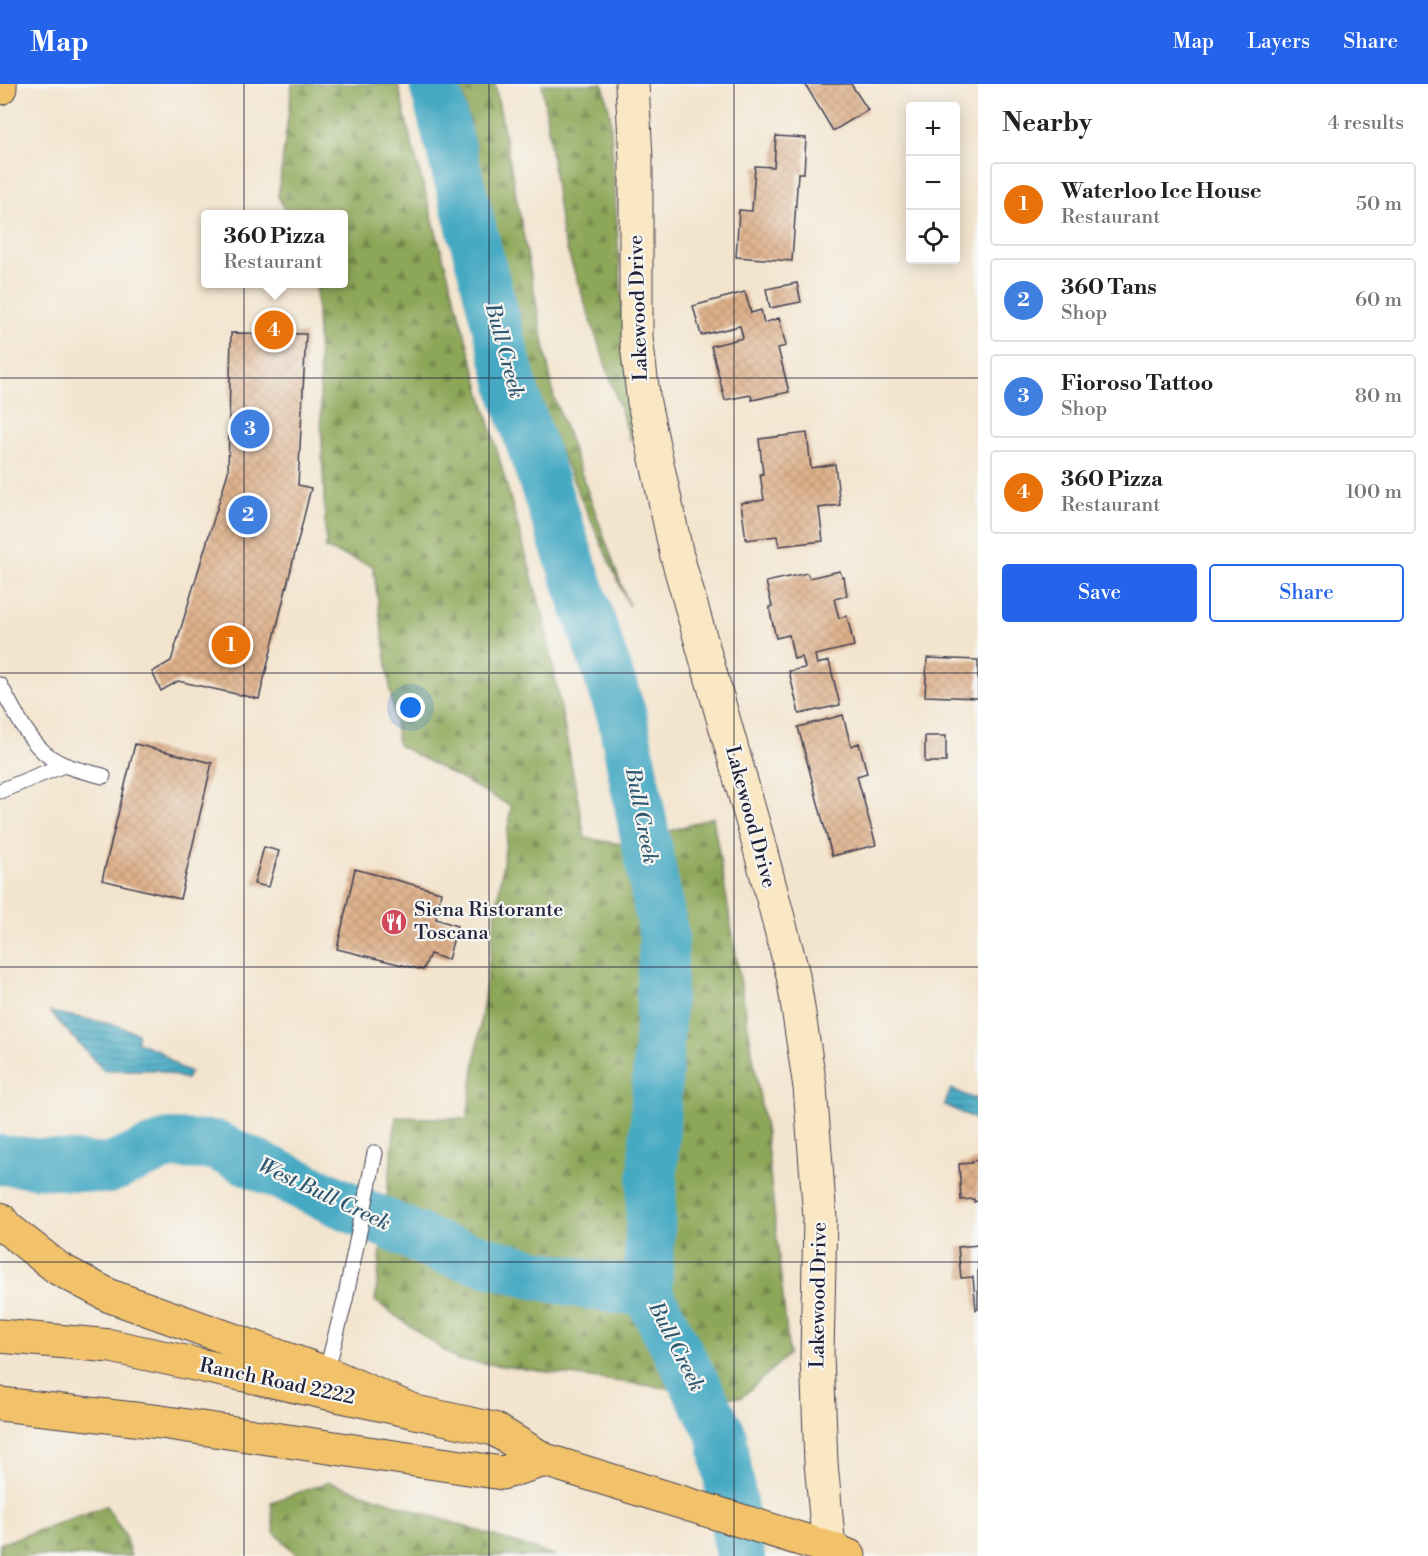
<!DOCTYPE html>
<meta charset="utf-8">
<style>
body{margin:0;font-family:"Libre Bodoni",serif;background:#f6f6f6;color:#222}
.controls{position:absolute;right:18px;top:18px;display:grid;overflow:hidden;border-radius:6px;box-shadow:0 3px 15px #0003}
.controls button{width:54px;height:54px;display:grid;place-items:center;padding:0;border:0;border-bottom:2px solid #e0e0e0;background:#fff;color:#222;font:30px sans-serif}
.you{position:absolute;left:411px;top:624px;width:21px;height:21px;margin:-15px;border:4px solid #fff;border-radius:50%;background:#1a73e8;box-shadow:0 0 0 9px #1a73e833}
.badge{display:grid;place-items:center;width:39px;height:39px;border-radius:50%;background:#2563eb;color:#fff;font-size:20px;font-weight:700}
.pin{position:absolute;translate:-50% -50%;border:3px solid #fff;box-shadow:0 2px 6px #0006}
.popup{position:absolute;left:201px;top:126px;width:147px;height:78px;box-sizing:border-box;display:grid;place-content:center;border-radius:6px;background:#fff;filter:drop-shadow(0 2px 4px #0005);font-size:20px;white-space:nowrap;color:#767676}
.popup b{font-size:22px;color:#222}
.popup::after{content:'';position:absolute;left:50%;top:100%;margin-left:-12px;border:12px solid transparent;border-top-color:#fff}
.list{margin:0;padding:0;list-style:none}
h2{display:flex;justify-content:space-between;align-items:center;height:78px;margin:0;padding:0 24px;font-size:26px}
h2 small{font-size:20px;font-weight:400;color:#767676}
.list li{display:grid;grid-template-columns:39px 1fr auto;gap:18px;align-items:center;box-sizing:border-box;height:84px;margin:0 12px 12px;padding:0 12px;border:2px solid #e0e0e0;border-radius:6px}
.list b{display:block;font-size:22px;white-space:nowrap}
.list p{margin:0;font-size:20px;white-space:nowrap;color:#767676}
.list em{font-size:20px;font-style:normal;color:#767676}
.actions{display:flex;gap:12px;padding:18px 24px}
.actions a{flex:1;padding:14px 0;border:2px solid #2563eb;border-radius:6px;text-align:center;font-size:21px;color:#2563eb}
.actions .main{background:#2563eb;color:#fff}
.icon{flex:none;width:33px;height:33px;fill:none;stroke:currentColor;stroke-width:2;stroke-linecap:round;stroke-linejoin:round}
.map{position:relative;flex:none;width:978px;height:1472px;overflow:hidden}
header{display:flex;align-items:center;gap:36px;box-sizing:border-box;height:84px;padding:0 30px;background:#2563eb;color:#fff}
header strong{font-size:28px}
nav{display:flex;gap:33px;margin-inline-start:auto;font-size:21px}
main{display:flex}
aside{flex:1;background:#fff}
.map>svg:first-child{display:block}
</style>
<header>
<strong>Map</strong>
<nav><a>Map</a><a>Layers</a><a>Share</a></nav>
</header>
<main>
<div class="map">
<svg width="978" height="1472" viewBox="0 0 978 1472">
<defs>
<pattern id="forest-firs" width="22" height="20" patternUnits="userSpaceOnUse" patternTransform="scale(1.5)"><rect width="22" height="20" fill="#8da759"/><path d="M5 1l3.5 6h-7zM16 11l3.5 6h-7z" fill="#73884b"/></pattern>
<pattern id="water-rules" width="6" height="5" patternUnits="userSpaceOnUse" patternTransform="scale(1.5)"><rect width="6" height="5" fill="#44a9c3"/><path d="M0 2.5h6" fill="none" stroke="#3889a0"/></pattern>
<pattern id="building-cross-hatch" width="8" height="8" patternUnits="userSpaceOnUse" patternTransform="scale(1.5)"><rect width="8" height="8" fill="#deb08a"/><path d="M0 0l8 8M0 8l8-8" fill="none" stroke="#be9778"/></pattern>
</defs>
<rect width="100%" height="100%" fill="#f6f6f2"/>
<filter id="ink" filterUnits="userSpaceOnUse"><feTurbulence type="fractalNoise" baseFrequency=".0167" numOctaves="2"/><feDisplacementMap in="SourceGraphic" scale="12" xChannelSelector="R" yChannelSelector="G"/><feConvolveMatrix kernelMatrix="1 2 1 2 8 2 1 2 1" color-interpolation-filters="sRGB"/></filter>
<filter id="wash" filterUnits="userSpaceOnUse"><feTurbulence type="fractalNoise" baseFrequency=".008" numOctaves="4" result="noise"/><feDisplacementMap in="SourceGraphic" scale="24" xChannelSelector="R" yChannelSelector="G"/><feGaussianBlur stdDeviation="1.35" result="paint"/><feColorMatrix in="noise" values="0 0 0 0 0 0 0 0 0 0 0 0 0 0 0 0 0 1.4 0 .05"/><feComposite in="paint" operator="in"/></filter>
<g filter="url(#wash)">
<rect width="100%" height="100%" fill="#f3e4ce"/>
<path fill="url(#forest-firs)" stroke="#58644a" stroke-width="1.5" d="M292,0h106l13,57 134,482 40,215 42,7 86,-28 53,317 23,220 -48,44 -284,-38 -82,-59 21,-184 71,2 44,-313 -113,-61 -25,-179 -47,-17 -10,-265h27v-70h-56l-9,-18z
M460,0h35l59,313 75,209 -95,-213z
M542,0h61l7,30 21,327 -69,-206z
M329,1398l226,74h-257l-24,-24 -3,-30z
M106,1422l18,27 7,23h-131v-12z"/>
<path fill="url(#water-rules)" stroke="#33667f" stroke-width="1.5" d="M50,928l62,12 26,9 -1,9 21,8 21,17 12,5 -5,7 -29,-9h-54z
M951,1005l24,10 3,-3v24l-34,-15z"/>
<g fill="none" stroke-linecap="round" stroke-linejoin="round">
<path stroke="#44a9c3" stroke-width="50" d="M434,0l81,312 107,320 42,220 -17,356 75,144 18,120
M0,1076l108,9 61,-25 45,1 228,104 92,25 56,11 57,7"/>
</g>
<g id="blocks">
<path fill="url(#building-cross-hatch)" d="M805,0h46l17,26 -35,21z
M776,52l30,2 -2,35h-6l-6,88 -56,-4 3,-47 13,1 3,-45 19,1z
M797,199l4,19 -31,6 -4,-19z
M745,208l6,21 10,-3 3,13 15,-5 7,28 -8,2 11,44 -37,8 -1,-5 -26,5 -14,-54 32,-8 -3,-12 -39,9 -8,-29z
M231,249l75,1 -8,151 13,3 -52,211 -81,-18 -17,10 -9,-19 19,-11 57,-189z
M807,349l4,35 24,-4 5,41 -21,3 4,33 -44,5 -2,-10 -31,4 -5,-37 23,-3 -4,-26h3l-4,-35z
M840,487l2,6h2l3,19 -13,3 5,19 8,-2 7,30 -39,9 2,9 12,-3 11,44 -41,9 -10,-43 16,-3 -3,-11 -8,2 -5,-24 -13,3 -7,-31 3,-1 -6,-24 41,-9 2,5z
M927,574l51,2v38l-53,-2z
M843,631l8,31 8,-3 8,30 -10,3 19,69 -44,11 -34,-129z
M925,652h21v26h-21z
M135,660l77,19 -32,136 -78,-19z
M264,763l15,4 -10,36 -15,-3z
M355,785l86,23 -5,27 21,7 -9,34 -18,-6 -7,16 -86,-21z
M978,1076v41l-4,1v-3l-13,1 -2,-36 13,-1v-2z
M978,1161v64l-2,1 -3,-33 -12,1 -3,-31z"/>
</g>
</g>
<g filter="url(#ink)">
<use href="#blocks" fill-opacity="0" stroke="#413f51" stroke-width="1.5"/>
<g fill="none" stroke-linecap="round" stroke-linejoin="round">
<defs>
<path id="lane" d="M0,601c12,22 29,58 50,72 15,11 35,14 53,19
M0,707l64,-26
M325,1293l20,-77 30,-147"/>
<path id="secondary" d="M632,0l4,74v179l8,66 33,153 79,278 37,141 17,112 10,131 -3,136 4,109 8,85"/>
<path id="primary" d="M0,1252l111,10 383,83 51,31 284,88 20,8
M0,1320l161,18 341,51 43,-13"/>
<path id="highway" d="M0,4v-4
M0,1135l7,9 52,41 51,27 216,77 90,39"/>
</defs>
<use href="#lane" stroke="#413f51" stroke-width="17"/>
<use href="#secondary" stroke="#413f51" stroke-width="35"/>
<use href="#primary" stroke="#413f51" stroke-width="35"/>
<use href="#highway" stroke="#413f51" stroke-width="35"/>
<use href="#lane" stroke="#fff" stroke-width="15"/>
<use href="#secondary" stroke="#fae7c3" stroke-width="33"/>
<use href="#primary" stroke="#f2c26a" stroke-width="33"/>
<use href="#highway" stroke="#f2c26a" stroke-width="33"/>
</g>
</g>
<path fill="none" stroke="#22223b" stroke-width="1.5" stroke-opacity="0.55" d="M244,0v1472M489,0v1472M734,0v1472M0,294h978M0,589h978M0,883h978M0,1178h978"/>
<defs>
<symbol id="restaurant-disc" viewBox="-11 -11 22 22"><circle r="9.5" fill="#d1495b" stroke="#f6f6f2"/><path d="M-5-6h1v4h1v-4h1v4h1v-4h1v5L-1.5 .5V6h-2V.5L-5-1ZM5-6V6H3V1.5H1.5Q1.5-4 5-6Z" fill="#fff"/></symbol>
</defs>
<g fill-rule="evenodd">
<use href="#restaurant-disc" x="379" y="823" width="30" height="30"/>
</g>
<g text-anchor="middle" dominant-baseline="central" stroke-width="4.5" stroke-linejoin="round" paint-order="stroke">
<g font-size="20" fill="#22223b" stroke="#f6f6f2">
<text transform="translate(639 224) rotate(-92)">Lakewood Drive</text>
<text transform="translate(750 733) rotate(75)">Lakewood Drive</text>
<text transform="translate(819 1211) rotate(-89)">Lakewood Drive</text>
<text transform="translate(277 1298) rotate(12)">Ranch Road 2222</text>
</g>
<g font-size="20" fill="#22223b" stroke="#f6f6f2" text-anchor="start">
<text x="414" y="826">Siena Ristorante<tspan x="414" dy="23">Toscana</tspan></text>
</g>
<g font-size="21" font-style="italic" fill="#305871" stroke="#f6f6f2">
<text transform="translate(504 267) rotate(75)">Bull Creek</text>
<text transform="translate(641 732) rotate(79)">Bull Creek</text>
<text transform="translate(324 1111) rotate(25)">West Bull Creek</text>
<text transform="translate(676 1263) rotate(63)">Bull Creek</text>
</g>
</g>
</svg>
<div class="controls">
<button>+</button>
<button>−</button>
<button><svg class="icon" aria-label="locate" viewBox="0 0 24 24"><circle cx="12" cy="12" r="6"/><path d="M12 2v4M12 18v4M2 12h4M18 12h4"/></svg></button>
</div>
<div class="you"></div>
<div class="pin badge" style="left:231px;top:561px;background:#e8710a">1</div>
<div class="pin badge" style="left:248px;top:431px;background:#3f7fe0">2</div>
<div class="pin badge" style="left:250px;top:345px;background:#3f7fe0">3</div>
<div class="pin badge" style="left:274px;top:246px;background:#e8710a">4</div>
<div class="popup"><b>360 Pizza</b>Restaurant</div>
</div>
<aside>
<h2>Nearby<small>4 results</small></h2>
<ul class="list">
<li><span class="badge" style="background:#e8710a">1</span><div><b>Waterloo Ice House</b><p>Restaurant</p></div><em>50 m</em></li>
<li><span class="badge" style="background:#3f7fe0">2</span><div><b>360 Tans</b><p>Shop</p></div><em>60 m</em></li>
<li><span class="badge" style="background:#3f7fe0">3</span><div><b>Fioroso Tattoo</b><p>Shop</p></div><em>80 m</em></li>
<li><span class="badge" style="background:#e8710a">4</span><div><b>360 Pizza</b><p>Restaurant</p></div><em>100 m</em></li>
</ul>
<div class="actions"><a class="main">Save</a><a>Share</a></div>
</aside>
</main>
